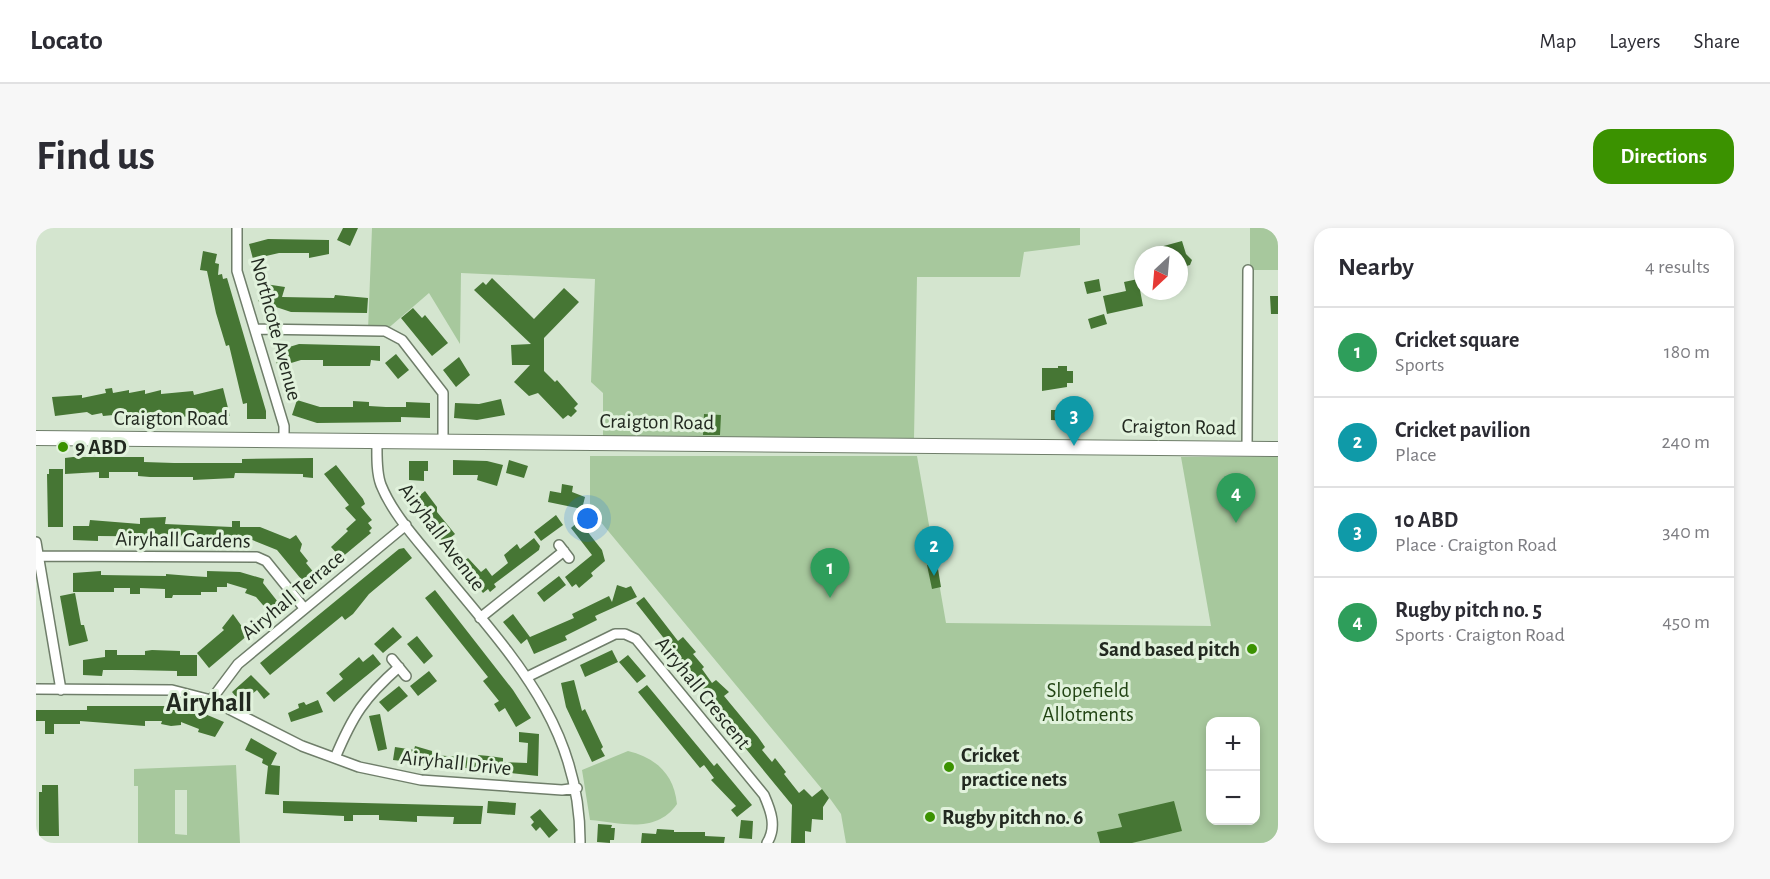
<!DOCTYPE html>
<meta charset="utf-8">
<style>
body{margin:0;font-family:"Alegreya Sans",sans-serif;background:#f7f7f7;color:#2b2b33}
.controls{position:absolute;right:18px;bottom:18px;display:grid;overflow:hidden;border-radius:12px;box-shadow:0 3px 9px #0003}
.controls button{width:54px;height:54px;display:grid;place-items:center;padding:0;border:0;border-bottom:2px solid #e1e1e2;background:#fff;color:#2b2b33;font:30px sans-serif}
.compass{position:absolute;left:1098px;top:18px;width:54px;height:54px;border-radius:50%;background:#fff;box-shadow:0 3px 9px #0003;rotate:206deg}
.you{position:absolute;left:552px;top:291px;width:21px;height:21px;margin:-15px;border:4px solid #fff;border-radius:50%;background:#1a73e8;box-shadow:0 0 0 9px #1a73e833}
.badge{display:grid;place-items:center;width:39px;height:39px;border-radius:50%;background:#3b9200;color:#fff;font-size:20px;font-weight:700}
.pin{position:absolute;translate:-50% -50px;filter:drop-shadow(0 2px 3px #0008)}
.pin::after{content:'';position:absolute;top:32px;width:21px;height:18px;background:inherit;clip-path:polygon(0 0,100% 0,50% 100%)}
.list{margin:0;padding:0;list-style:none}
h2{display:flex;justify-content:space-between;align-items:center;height:78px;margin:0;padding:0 24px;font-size:26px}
h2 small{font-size:20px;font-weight:400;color:#7c7c81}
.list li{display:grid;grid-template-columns:39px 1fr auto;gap:18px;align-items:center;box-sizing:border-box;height:90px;padding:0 24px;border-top:2px solid #e1e1e2}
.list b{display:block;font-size:22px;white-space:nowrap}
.list p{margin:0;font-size:20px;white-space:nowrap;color:#7c7c81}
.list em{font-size:20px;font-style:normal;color:#7c7c81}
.map{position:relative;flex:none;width:1242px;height:615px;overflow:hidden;border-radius:18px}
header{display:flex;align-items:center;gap:36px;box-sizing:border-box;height:84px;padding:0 30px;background:#fff;border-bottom:2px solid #e1e1e2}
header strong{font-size:28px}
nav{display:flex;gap:33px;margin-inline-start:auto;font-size:21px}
.intro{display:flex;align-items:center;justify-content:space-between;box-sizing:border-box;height:144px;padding:0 36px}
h1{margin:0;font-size:42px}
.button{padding:15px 27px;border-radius:18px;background:#3b9200;color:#fff;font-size:21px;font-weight:700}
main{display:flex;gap:36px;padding:0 36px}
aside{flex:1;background:#fff;border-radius:18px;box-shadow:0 3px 9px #0003}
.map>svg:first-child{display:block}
</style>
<header>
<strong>Locato</strong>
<nav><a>Map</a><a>Layers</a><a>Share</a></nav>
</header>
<div class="intro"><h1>Find us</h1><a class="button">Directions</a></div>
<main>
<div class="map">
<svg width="1242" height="615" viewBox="0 0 1242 615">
<rect width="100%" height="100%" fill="#d4e5cf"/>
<path fill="#a7c89d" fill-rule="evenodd" d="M336,0h708v17l-56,7 -4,25h-103l-3,161 -311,-2v-43l-12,-11 4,-103 -134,-6 -1,71 -31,-51 -44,38 -17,-1z
M1214,0h28v42h-28z
M554,228h327l29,167 265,3 -30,-169h97v386h-432l-5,-29 -10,-14 -241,-291zM1174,494h46v98h-46z
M592,523c28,7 46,23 49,53 -21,30 -54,19 -87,16l-8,-50z
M200,537l4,78h-102v-57h-4v-17zM139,562h12v45l-12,-1z"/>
<path fill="#467634" d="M307,0h15l-8,18 -13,-6z
M232,11l61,1v14l-20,4v-5h-30l-26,6 -4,-15z
M1146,13l4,13 6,6 -2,5 -11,3v-13h-17l-2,-8z
M167,23l14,3 -2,9 4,1 -1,11 4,-1 1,5 4,-1 39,133v8h-19v-16l-4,1 -14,-59 -3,1 -10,-33 -9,-42 -7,-1z
M456,50l42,41 30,-31 15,14 -35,36v33l11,11 2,-2 21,24 -4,4 3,3 -6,6 -3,-2 -5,4 -25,-26 -9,3 -15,-14 16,-17h-18l-1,-20 20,-1 -57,-54 9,-8 3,3z
M1063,51l2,12 -14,3 -3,-12z
M1102,51l5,27 -36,8 -4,-18 23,-5 -2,-9z
M229,56l20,3 -3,10 52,1 1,-3 33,3 -1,15 -76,-1 -33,-11z
M1234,68h8v18h-7z
M377,80l9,10 3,-3 23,28 -16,13 -31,-38z
M1068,86l3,10 -16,5 -3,-10z
M263,116l81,2v15l-9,-1 -1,6h-47v-6h-22l-23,7 -5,-15z
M360,126l13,16 -11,9 -13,-16z
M423,129l11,18 -14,12 -13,-17z
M1022,138h9v5h6v12h-6v4l-25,4v-23h16z
M76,160l1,5 16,-3v3l16,-3v4l16,-4v4l32,-3 1,4 29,-7 7,28 -26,1 -5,-3 -16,3v-3l-11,2 -5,-2 -15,3 -1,-3 -16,2 -1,-3 -31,3 -1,-3 -10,2 -5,-3 -32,4 -3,-19 30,-2v3l24,-5 -1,-4z
M465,171l4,16 -28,5 -23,-2 1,-15 24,1z
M261,172l23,7h33v-6l16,1v4l17,1h20v-5l24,1v15l-29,-1v5l-84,1 -25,-8z
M1015,182h16v11l-16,-1z
M668,186l17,1 -1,20h-17z
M37,229h71v5l30,1h68v-4l71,-1v20l-10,-1v-3l-68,-1 -1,5 -41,2v-3h-43l-12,-1v-4h-29v6h-10v-6l-34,2v-16z
M417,232l34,1 16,4 -6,21 -20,-6 1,-5h-25z
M473,232l19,6 -4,12 -18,-5z
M373,233h19v10h-4v10l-15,-1z
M300,237l27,34 2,5 -4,3 11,13 -4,3 4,5 -3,3 2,2 -30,25 -10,-11 17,-16 -2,-2 10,-9 -11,-12 4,-3 -25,-31z
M13,241h14v58h-15l-1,-53h2z
M526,256l11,2 -1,6 13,5 -3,12 -34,-7 2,-11 11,2z
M389,263l12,16v5l18,22 -11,9 -31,-37 -1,-4z
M520,287l7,10 -22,16 -7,-9z
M130,289l-1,7 67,3v-6h8v6h20l30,12 6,-4 6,9 -2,7 8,10 -2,2 9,11h6l4,5 -14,12 -34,-41 -27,-11v3l-42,-1v-4l-110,-1v5l-25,-1v-14h16l1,-6 50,4v-6z
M543,293l23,29 3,11 -14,12 2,3 -14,12 -3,-4 -4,3 -7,-10 27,-22 -21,-27z
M498,310l6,8 -1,4 -45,34 2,3 -6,5 -2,-3 -5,4 -23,-29 8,-6 13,14 5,-4 6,8 16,-13 -4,-8 13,-11 3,5z
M368,320l8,10 -43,36 -16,20 -8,6 -3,-4 -72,59 -10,-12 139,-114z
M901,335l4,24 -9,2 -5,-24z
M65,343v4l65,1v-2l25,2 16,1v-6l33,1 24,7 -1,4 22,28 -10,8 -19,-22 -11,-4 2,-4 -20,-6v4h-10v5h-16v3h-28l-1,3h-7v-9l-25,-1v6h-10v-6h-16v4h-41v-19z
M523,348l7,9 -22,17 -7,-9z
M581,357l9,3 5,-2 6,11 -42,19 2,4 -32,16 2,4 -33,14 -7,-15 -6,5 -18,-22 10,-8 17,23 44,-19 -2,-4 37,-18 3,6z
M399,362l78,100 18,28 -15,9 -11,-19 -6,4 -5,-8 5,-3 -16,-20 5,-4 -63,-79z
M39,365l6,32h3l4,16 -19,5 -9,-50z
M608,369l34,44 5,-4 13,15 -3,2 11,13 -2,2 10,14 4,-3 13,12 -5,4 34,41 7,10 -3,3 10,12 3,-4 11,14 -2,2 15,19 5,-4 8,8 10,-8 7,9 -6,9v13l-11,-1 -1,13 -6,-1v12h-14l1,-38 -50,-61 3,-3 -109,-138z
M197,386l15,21 -39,33 -12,-15 27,-23 -2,-2z
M357,399l9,10 -19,16 -9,-9z
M381,408l16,20 -9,8 -17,-20z
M69,422h12v5h28v-4l7,-1 28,1v4h17v21h-20v-5l-45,-1h-29l-1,6 -19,-1v-15l22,-3z
M576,422l6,12 -33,15 -5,-12z
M337,426l8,10 -47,38 -8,-9 17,-14 -4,-5 20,-17 4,5z
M592,427l18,21 -9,7 -18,-21z
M393,443l8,10 -19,15 -8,-10z
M215,447l19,19 -6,5 -7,-9 -16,13 -9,-11z
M538,452l8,31 3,-2 18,38 -2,2 4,7 -13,6 -26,-55 -5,-24z
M611,457l67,81 3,-3 35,42 -15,12 -6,-7 5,-4 -25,-26 3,-2 -10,-13 -4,3 -62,-76z
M363,458l9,10 -20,16 -9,-10z
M282,472l5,12 -32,10 -3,-9 11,-5 -1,-4 6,-2 2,3z
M51,478h80l26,3 31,13 -9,15 -17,-5 1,-3 -18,-7v3l-10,1 -10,-2 1,-3h-17v5l-65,-5v3h-26v10h-9v-13h-9v-11h51z
M344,486l7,35 -9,2 -9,-35z
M483,504l20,2 -1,42 -145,-16 2,-13 19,3 1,-4 17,5v4l46,3v-3l11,1 14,2v4l24,1 1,-20 -9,-1z
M215,510l26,15 -6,12 9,1 -1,29 -14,-1 3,-28 -6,-3 1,-4 -18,-9z
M6,557h16l1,51h-20v-44h3z
M247,573l200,5 -2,18h-28l1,-7 -37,-1v6l-38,-2v-5h-26v6h-9v-5l-61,-3z
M452,573l28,2 -1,12 -28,-2z
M1138,573l8,30 -50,12h-32l-3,-11 25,-5 -4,-13z
M504,581l18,21 -9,8 -9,-11 -4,4 -5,-6 3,-3 -4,-5z
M705,592l12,1 -1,18 -13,-1z
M562,596l14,1 -1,3h4l-1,12h-4v3l-13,-1z
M621,601l17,1v2h31v4l20,1 -1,6h-83l1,-10 14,1z"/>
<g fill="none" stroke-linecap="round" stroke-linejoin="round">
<defs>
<path id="street" d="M201,0v43l47,155v14
M219,101l130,2 17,9 41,53v49
M341,212c0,14 -1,32 4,45 12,30 38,57 58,82 70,86 142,157 141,276
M1211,221l1,-179
M0,314l25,148
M523,317l10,13
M2,328l219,1 9,4 38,47
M444,390l84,-67
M356,431l14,17
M491,449l88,-43h10l11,5 128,156c7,16 13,32 3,48
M0,461l136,1 39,10 91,46 57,21 62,13 141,10 15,-2
M175,472l27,-36 168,-139
M299,530c18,-43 29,-60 64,-91"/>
<path id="secondary" d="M0,210l1242,11"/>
</defs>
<use href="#street" stroke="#6f7e6a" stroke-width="12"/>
<use href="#secondary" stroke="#6f7e6a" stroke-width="16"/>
<use href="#street" stroke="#fff" stroke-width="9"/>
<use href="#secondary" stroke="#fff" stroke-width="14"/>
</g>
<g fill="#3b9200" stroke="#e1f2dc" stroke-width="2">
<circle cx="27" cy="219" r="6"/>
<circle cx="1216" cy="421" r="6"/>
<circle cx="913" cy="539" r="6"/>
<circle cx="894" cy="589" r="6"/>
</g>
<g text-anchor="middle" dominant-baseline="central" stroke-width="6" stroke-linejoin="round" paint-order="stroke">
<g font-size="21" fill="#222920" stroke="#e1f2dc">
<text transform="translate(240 101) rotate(75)">Northcote Avenue</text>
<text x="135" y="190">Craigton Road</text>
<text transform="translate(621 194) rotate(1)">Craigton Road</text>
<text transform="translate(1143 199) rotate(1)">Craigton Road</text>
<text transform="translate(406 309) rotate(53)">Airyhall Avenue</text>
<text transform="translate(147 312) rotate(1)">Airyhall Gardens</text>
<text transform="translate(257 367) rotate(-40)">Airyhall Terrace</text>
<text transform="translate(667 465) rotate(51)">Airyhall Crescent</text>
<text transform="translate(420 535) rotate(6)">Airyhall Drive</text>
</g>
<g font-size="21" font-weight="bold" fill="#222920" stroke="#e1f2dc" text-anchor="start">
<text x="39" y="219">9 ABD</text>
<text x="1204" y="421" text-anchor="end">Sand based pitch</text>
<text x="925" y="527">Cricket<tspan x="925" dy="24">practice nets</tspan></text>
<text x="906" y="589">Rugby pitch no. 6</text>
</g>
<g font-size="21" fill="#224414" stroke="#e1f2dc">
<text x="1052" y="462">Slopefield<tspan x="1052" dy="24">Allotments</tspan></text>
</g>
<g font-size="27" font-weight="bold" fill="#222920" stroke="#e1f2dc">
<text x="173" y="474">Airyhall</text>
</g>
</g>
</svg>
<div class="controls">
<button>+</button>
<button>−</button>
</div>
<svg class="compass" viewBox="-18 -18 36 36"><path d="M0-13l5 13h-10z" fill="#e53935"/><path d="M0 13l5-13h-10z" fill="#7c7c81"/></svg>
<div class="you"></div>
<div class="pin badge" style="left:794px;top:370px;background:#2e9e5b">1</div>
<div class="pin badge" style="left:898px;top:348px;background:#0f9aa8">2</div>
<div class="pin badge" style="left:1038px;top:218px;background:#0f9aa8">3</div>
<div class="pin badge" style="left:1200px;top:295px;background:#2e9e5b">4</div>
</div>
<aside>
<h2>Nearby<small>4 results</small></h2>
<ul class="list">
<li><span class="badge" style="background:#2e9e5b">1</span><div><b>Cricket square</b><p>Sports</p></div><em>180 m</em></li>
<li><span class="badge" style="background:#0f9aa8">2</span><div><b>Cricket pavilion</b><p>Place</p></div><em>240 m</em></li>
<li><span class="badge" style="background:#0f9aa8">3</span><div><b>10 ABD</b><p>Place · Craigton Road</p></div><em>340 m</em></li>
<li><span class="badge" style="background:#2e9e5b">4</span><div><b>Rugby pitch no. 5</b><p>Sports · Craigton Road</p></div><em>450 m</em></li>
</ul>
</aside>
</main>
